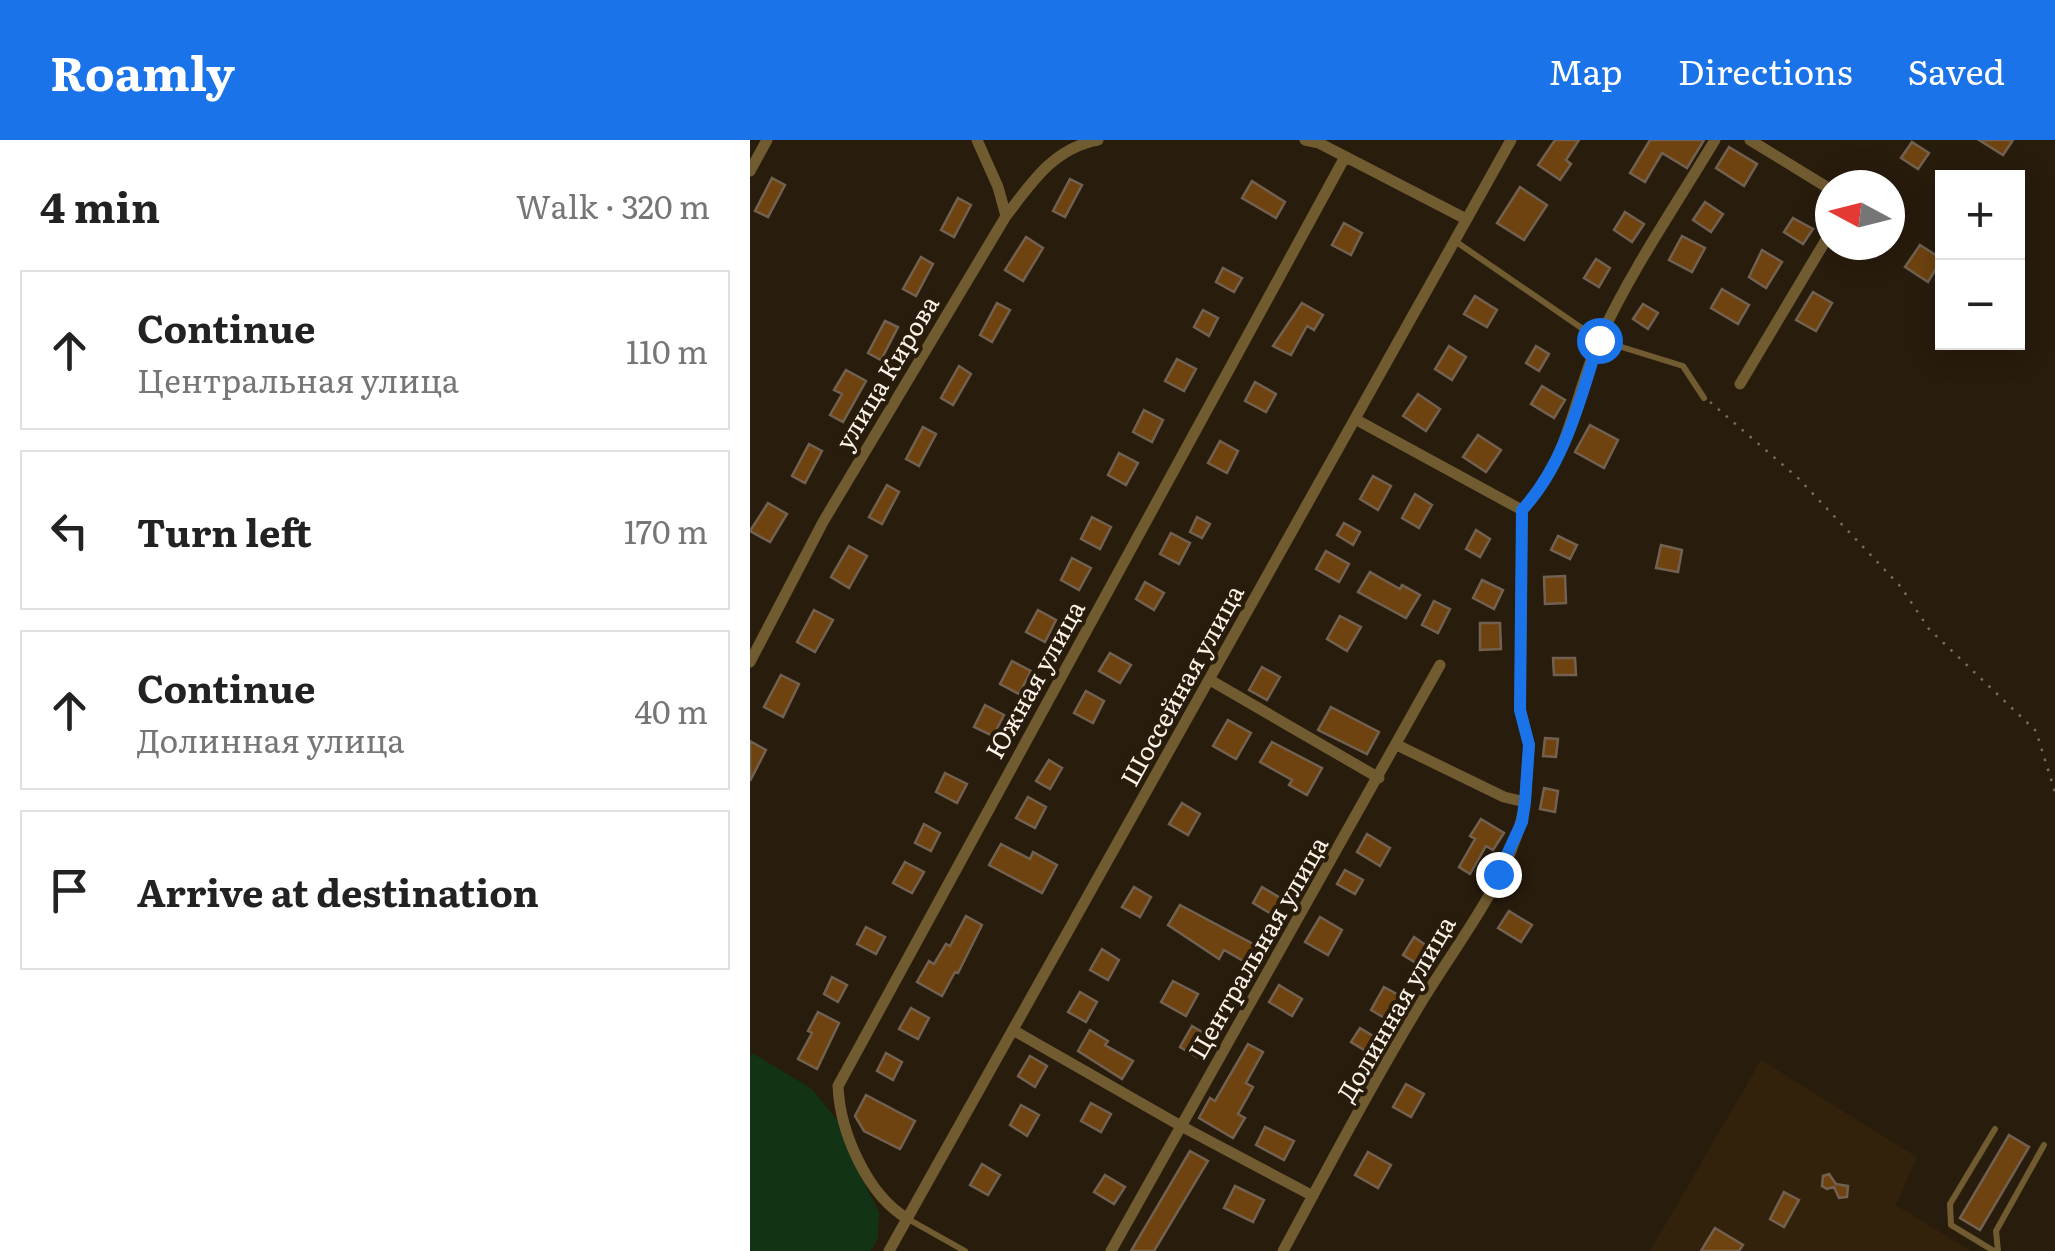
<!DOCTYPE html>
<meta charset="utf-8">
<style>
body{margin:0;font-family:Literata,serif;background:#f2f2f2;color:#222}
.controls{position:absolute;right:30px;top:30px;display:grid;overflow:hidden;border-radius:0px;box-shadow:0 5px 25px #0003}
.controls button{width:90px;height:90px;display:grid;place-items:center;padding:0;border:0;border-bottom:2px solid #e0e0e0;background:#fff;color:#222;font:50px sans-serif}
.compass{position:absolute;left:1065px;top:30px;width:90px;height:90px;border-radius:50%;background:#fff;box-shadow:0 5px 25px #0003;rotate:277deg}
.stop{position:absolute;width:30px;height:30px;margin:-22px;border:8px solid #1a73e8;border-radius:50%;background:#fff}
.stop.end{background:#1a73e8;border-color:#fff;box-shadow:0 2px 10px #0008}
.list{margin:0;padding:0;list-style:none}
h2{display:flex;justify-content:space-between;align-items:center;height:130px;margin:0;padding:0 40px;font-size:42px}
h2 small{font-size:32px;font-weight:400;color:#767676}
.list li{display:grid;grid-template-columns:65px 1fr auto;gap:30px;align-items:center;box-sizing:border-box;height:160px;margin:0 20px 20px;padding:0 20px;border:2px solid #e0e0e0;border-radius:0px}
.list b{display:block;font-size:38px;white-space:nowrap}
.list p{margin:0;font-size:32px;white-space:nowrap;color:#767676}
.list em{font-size:32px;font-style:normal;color:#767676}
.icon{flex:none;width:55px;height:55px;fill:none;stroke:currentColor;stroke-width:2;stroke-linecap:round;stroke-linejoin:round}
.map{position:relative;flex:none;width:1305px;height:1111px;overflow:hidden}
header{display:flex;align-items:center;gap:60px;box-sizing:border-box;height:140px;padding:0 50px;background:#1a73e8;color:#fff}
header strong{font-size:48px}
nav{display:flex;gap:55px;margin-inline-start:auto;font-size:35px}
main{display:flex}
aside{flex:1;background:#fff}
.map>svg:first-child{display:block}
</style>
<header>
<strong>Roamly</strong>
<nav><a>Map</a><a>Directions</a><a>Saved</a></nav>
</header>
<main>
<aside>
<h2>4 min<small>Walk · 320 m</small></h2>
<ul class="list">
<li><svg class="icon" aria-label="ahead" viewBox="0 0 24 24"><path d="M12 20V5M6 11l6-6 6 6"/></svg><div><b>Continue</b><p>Центральная улица</p></div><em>110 m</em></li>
<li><svg class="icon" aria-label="left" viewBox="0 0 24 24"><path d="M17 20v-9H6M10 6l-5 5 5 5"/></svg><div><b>Turn left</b></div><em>170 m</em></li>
<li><svg class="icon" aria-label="ahead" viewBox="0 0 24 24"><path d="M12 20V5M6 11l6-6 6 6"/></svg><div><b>Continue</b><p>Долинная улица</p></div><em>40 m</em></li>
<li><svg class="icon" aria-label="arrive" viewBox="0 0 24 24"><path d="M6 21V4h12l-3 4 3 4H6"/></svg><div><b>Arrive at destination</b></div></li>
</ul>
</aside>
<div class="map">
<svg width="1305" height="1111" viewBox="0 0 1305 1111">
<rect width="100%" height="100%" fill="#281c0c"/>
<path fill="#32220c" d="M1011,920l156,97 -21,48 75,46h-321z"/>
<path fill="#123315" d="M4,914l58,35 29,36 9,30 29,57 -1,26 -7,13h-121v-196z"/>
<path fill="#6f430f" stroke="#726151" stroke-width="2.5" d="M805,0h24l-13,20 5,4 -11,16 -22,-15z
M900,0h54l-17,28 -25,-15 -17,29 -15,-9z
M1229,0h34l-10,15z
M1162,2l17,11 -11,16 -17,-11z
M979,7l28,17 -13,22 -28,-18z
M22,38l13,7 -17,32 -13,-6z
M320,39l12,6 -17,32 -12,-6z
M502,41l33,21 -9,16 -34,-20z
M770,47l27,18 -23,35 -27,-17z
M208,58l13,7 -17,32 -13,-7z
M955,62l18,12 -12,18 -18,-12z
M875,72l19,12 -12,18 -18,-12z
M1043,78l20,11 -10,15 -19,-12z
M594,83l18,10 -11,22 -19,-10z
M932,96l23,12 -13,24 -23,-12z
M276,97l17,11 -20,33 -18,-11z
M1170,105l22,14 -14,23 -23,-15z
M1012,110l20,12 -16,26 -17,-11z
M171,117l12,7 -17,32 -13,-7z
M846,119l14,9 -11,19 -15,-9z
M473,128l19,10 -8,14 -18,-10z
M972,149l27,16 -11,19 -27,-16z
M1063,152l19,11 -16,28 -20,-11z
M725,156l22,14 -10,17 -23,-13z
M247,163l13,7 -18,32 -12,-7z
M552,163l21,12 -9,15 -7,-4 -16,29 -18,-9z
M893,164l15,9 -10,16 -15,-10z
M453,170l15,8 -9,18 -15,-9z
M135,181l13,6 -17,33 -13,-7z
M699,206l17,11 -14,23 -17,-11z
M786,206l13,8 -10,17 -13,-8z
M427,219l19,10 -12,22 -19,-10z
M209,226l12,8 -18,31 -12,-7z
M96,230l20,11 -23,41 -13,-7 12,-21 -8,-4z
M505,242l21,12 -10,18 -21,-11z
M792,246l23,14 -11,18 -23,-14z
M668,254l22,15 -14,22 -23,-15z
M394,270l19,10 -11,22 -19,-10z
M840,285l28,15 -14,28 -29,-16z
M173,287l13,7 -17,32 -13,-7z
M728,295l23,15 -15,22 -23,-15z
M470,301l18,10 -11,22 -19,-10z
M59,304l13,7 -17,32 -13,-7z
M369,313l19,10 -12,22 -18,-10z
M623,336l18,10 -13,24 -18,-11z
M137,345l12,7 -17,32 -13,-7z
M665,354l17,11 -13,23 -17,-10z
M18,363l19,11 -17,28 -20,-11z
M342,377l19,10 -11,22 -19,-10z
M447,377l13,7 -8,14 -12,-6z
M594,383l16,9 -7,13 -16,-10z
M726,390l14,9 -10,18 -14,-8z
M421,393l19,10 -11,21 -19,-10z
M808,396l19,9 -7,14 -19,-9z
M911,405l21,5 -4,22 -22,-4z
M99,406l18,10 -18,32 -18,-11z
M576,411l23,13 -10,18 -23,-13z
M322,418l19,10 -12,22 -18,-10z
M620,432l30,17 2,-4 18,10 -14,23 -48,-26z
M815,436l1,27 -21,1 -1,-27z
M732,440l21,10 -9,19 -21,-11z
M395,442l19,11 -10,17 -18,-11z
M684,461l16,8 -12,24 -16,-8z
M64,470l19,10 -18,32 -18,-10z
M288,470l18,10 -11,22 -19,-10z
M590,476l21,11 -14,24 -20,-12z
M730,483h20l1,26 -21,1z
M360,513l21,12 -11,18 -21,-12z
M803,518h22l1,17h-22z
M262,521l19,10 -12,23 -19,-10z
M512,527l18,10 -13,23 -18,-10z
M31,535l18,9 -16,33 -19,-10z
M336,551l18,10 -11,22 -19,-10z
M235,565l19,10 -11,21 -19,-9z
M581,567l48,25 -12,22 -49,-24z
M478,580l23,13 -15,26 -23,-13z
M795,598l13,1 -2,18 -13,-1z
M0,601l16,9 -16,31z
M522,602l50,26 -15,27 -18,-10 3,-5 -32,-18z
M299,620l13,8 -12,21 -14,-8z
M195,633l22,11 -10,19 -21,-11z
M794,648l14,3 -3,21 -15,-3z
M278,657l18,10 -11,21 -19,-10z
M432,663l18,11 -12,21 -19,-11z
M731,679l23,14 -11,17 -7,-4 -16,28 -11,-7 16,-28 -5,-3z
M174,684l16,9 -9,18 -16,-8z
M617,694l23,14 -10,18 -23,-14z
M251,704l29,15 3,-7 24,13 -15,28 -53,-28z
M155,722l19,10 -12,21 -19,-10z
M595,730l18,10 -8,14 -18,-10z
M384,747l17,10 -11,20 -18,-10z
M512,747l20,12 -9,16 -20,-12z
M430,765l77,41 -10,17 -23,-13 -5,9 -51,-34z
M759,771l23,14 -11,17 -23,-14z
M216,776l16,9 -24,48 -3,-1 -13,24 -25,-14 12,-21 5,3 12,-20 4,2z
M570,777l22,13 -14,25 -23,-13z
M116,787l19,10 -9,17 -19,-10z
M664,797l22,15 -10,17 -23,-14z
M352,809l17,11 -11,20 -18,-10z
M82,837l15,8 -9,17 -14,-8z
M423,841l25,13 -12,22 -25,-14z
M529,845l23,14 -10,17 -23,-14z
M634,847l18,10 -14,23 -17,-10z
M330,852l17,10 -11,20 -18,-10z
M161,868l18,10 -11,21 -19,-10z
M68,872l21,11 -22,46 -19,-10 14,-26 -4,-2z
M442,886l17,10 -12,21 -17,-10z
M610,888l18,11 -9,14 -18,-11z
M340,890l18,11 -3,4 28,16 -11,18 -44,-28z
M498,904l15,8 -17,31 7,4 -15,27 7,4 -12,20 -34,-20 11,-20 5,3z
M136,913l16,9 -9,18 -16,-9z
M280,916l17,10 -12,21 -17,-11z
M656,944l18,10 -13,23 -18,-10z
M116,955l49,26 -15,28 -36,-18 -9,-15z
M341,963l20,11 -10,18 -20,-11z
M271,965l18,10 -12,21 -17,-11z
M515,987l29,14 -10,19 -28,-15z
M1259,995l20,12 -49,83 -20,-12z
M440,1011l18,10 -54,90h-23z
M618,1012l23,13 -13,23 -23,-13z
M232,1024l18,11 -12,20 -18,-10z
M1079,1034l7,10 12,2 -1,11 -8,1 -5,-11 -7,2 -5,-3 1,-10z
M355,1035l20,12 -11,17 -20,-12z
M485,1046l29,14 -11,22 -29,-14z
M1034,1052l15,8 -15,27 -14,-8z
M965,1088l28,17 -4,6h-38z"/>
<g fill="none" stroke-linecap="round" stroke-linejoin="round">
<path stroke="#776c5e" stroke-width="2.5" stroke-dasharray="2.5 8" stroke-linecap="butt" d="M960,262l88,76 103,109 28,42 107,102 19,61"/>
<path stroke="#715b30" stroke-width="6" d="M705,101l144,99 84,26 21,32
M158,1079l57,32
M1244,1111l-43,-26 -1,-21 45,-75
M1248,1111l-2,-20 48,-86"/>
<path stroke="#715b30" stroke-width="11" d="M227,0l21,47 8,29
M555,0l14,3 147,76
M1000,0l80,49
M0,31l17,-31
M990,244l90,-151
M605,279l167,91 -2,200 9,35 -4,57
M772,370c49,-52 50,-111 78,-172 32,-69 76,-133 115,-198
M0,522l73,-140 183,-306c26,-34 48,-68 92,-76
M460,540l169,98
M263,890l168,96 132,70
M158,1079c-41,-24 -68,-87 -70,-133l507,-929
M139,1111l622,-1111
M361,1111l329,-586
M533,1111c46,-85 91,-171 141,-253 37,-61 90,-125 101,-196l-21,-5 -107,-52"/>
</g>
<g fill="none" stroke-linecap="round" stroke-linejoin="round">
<path stroke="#1a73e8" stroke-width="12" d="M748,734l24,-52 3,-20 4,-57 -9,-35 2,-200c43,-46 58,-111 77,-170"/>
</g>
<g text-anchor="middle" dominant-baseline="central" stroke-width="8" stroke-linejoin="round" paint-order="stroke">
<g font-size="25" fill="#fbf2e8" stroke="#281c0c">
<text transform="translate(136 232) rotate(-59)">улица Кирова</text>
<text transform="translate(284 539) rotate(-61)">Южная улица</text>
<text transform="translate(431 545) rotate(-61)">Шоссейная улица</text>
<text transform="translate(507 807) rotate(-60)">Центральная улица</text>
<text transform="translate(645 868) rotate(-60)">Долинная улица</text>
</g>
</g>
</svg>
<div class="controls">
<button>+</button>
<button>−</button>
</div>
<svg class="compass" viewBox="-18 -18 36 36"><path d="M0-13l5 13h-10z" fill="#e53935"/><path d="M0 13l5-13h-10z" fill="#767676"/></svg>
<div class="stop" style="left:849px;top:200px"></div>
<div class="stop end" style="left:748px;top:734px"></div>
</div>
</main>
